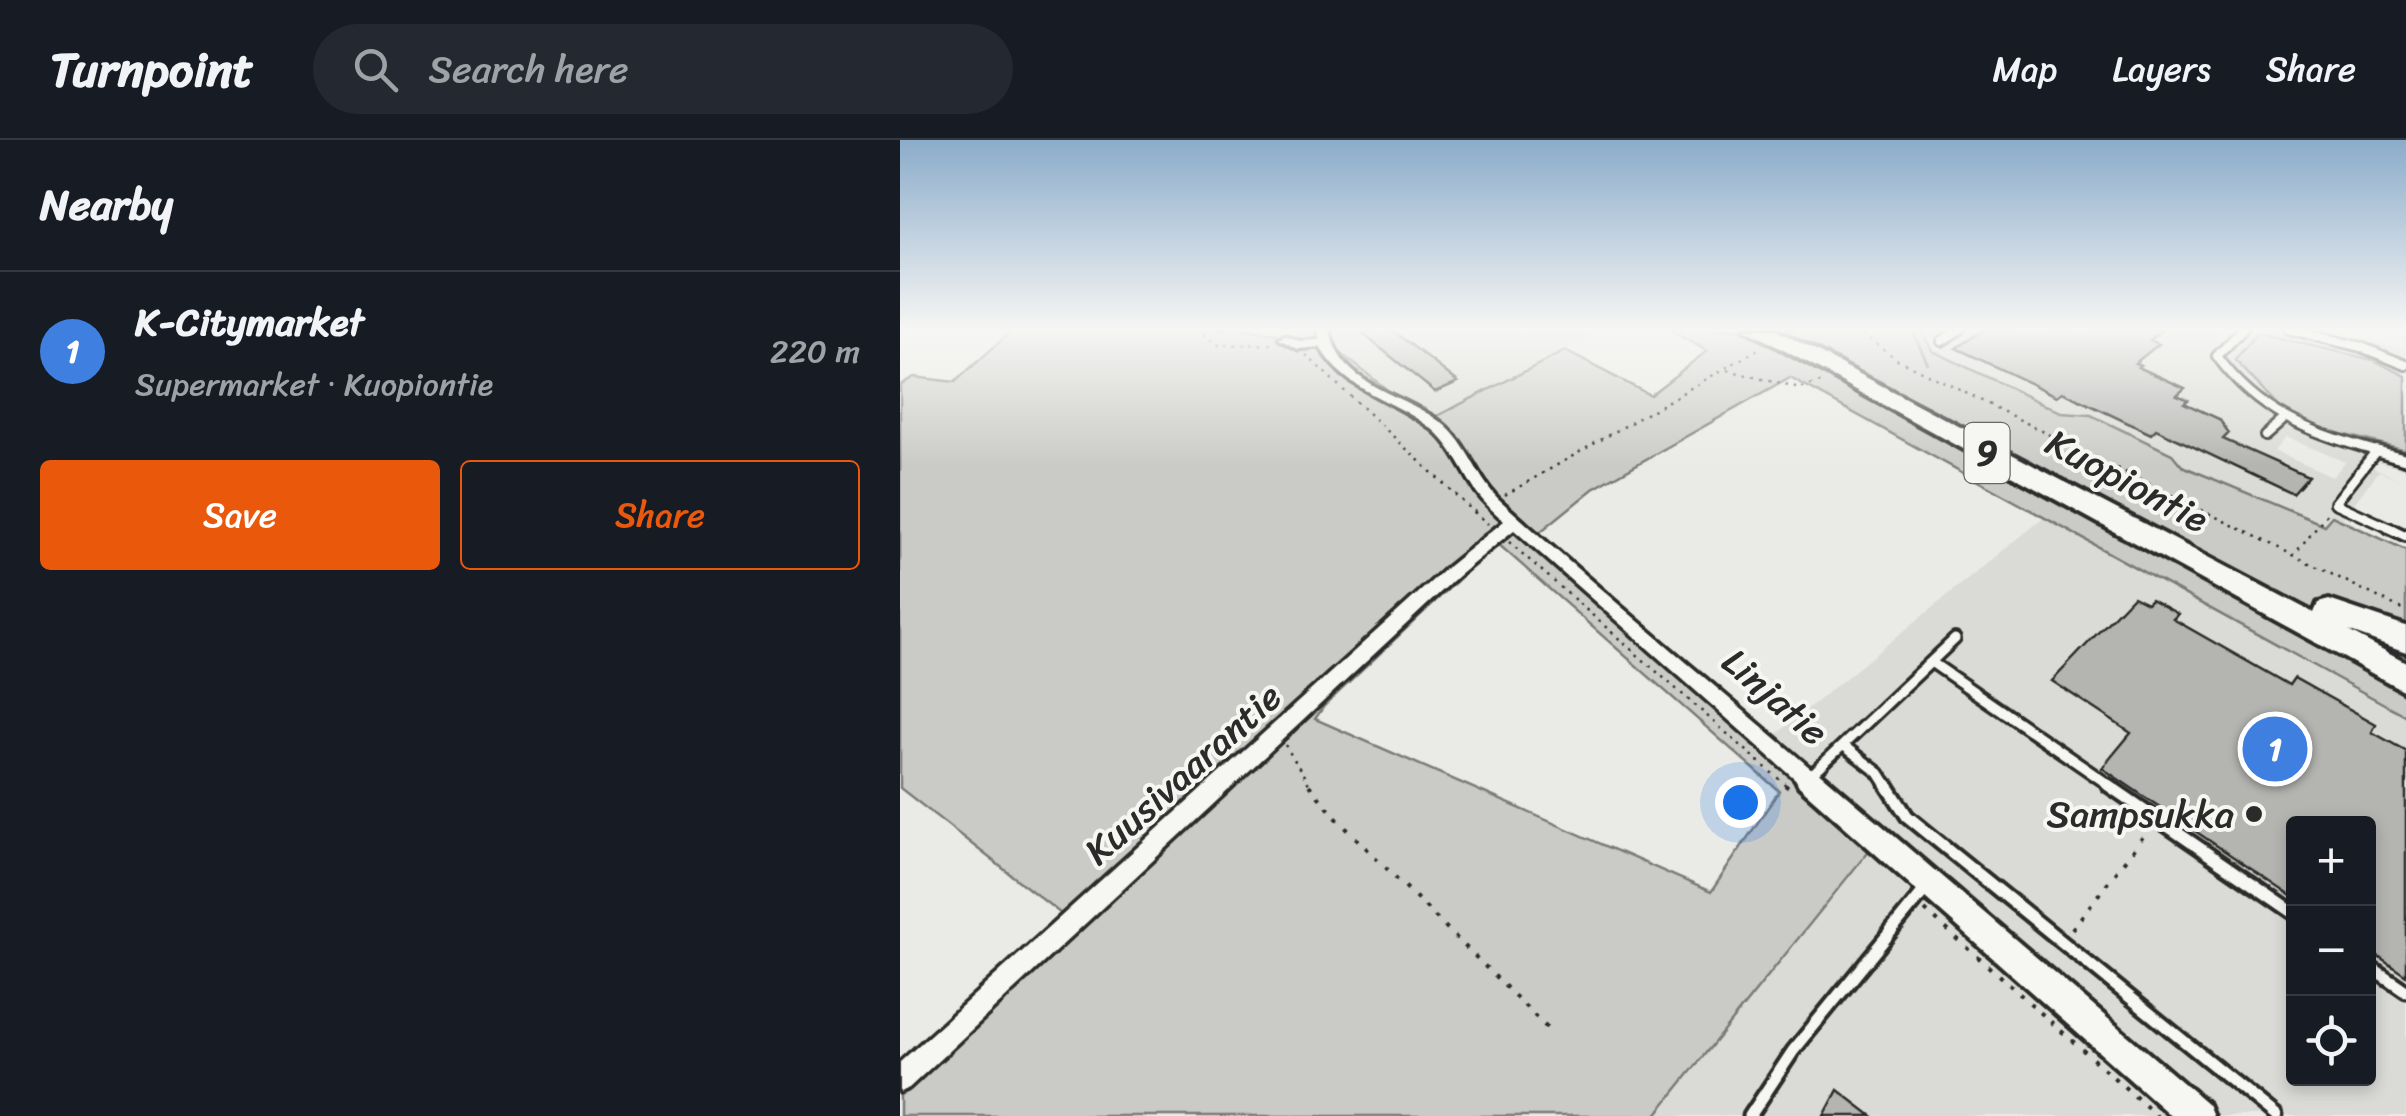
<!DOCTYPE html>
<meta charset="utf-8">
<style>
body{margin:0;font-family:Sriracha,sans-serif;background:#242831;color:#f1f3f6}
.controls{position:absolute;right:30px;bottom:30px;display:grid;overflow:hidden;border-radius:10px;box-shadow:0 5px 15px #0003}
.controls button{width:90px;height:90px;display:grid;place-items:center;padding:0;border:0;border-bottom:2px solid #363941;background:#171b24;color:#f1f3f6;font:50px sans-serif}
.you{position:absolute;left:840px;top:662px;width:35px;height:35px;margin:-25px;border:8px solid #fff;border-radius:50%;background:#1a73e8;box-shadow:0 0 0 15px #1a73e833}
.badge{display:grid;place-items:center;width:65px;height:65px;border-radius:50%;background:#ea580c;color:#fff;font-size:32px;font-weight:700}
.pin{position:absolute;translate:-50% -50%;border:5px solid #fff;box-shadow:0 2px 10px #0006}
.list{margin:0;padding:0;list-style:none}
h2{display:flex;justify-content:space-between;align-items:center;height:130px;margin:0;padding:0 40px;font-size:42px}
h2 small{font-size:32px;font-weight:400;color:#9ea1a6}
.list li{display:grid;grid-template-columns:65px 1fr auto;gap:30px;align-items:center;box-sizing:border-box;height:160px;padding:0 40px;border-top:2px solid #363941}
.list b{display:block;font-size:38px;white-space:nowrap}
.list p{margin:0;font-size:32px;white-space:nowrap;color:#9ea1a6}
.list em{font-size:32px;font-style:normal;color:#9ea1a6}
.actions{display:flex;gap:20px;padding:30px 40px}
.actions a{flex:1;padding:22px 0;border:2px solid #ea580c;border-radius:10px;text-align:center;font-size:35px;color:#ea580c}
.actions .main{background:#ea580c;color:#fff}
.icon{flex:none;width:55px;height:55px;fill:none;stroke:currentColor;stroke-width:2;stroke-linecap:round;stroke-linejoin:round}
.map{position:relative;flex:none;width:1506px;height:976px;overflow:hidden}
header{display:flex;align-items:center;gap:60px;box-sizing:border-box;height:140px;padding:0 50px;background:#171b24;border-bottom:2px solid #363941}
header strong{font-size:48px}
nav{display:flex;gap:55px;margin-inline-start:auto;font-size:35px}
.search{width:700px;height:90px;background:#242831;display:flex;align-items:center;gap:25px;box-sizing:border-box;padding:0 35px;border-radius:55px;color:#9ea1a6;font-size:38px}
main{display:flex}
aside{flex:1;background:#171b24}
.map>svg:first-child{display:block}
</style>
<header>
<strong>Turnpoint</strong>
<div class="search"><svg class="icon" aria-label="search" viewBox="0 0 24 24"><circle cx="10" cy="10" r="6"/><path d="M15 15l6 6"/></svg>Search here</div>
<nav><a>Map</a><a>Layers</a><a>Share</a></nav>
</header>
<main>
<aside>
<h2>Nearby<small></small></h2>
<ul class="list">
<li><span class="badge" style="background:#3f7fe0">1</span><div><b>K-Citymarket</b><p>Supermarket · Kuopiontie</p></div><em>220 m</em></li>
</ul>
<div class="actions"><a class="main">Save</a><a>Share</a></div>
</aside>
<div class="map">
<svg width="1506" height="976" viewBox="0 0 1506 976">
<rect width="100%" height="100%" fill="#eaeae6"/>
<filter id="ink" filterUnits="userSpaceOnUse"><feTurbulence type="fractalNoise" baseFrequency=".01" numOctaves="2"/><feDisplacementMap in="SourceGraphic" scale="20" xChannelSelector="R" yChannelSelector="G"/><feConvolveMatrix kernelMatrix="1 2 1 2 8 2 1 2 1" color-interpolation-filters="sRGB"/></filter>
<g filter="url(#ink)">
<path fill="#dadad6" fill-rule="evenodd" d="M349,189h357l-169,87 -38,-17 -70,-55z
M1025,189h384l87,18 8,-2 -4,-16h6v47l-10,-7 -162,-14 55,62 24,10 93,23v12l-27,-4 27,11 -29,-8 -5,6 34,15 -27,-11 -36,47 63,32 -73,-34 -9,9 -142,-59 -10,-12 -81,-39 -29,-2 -129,-62 -11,-19zM1386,297l59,25v1l-13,14 -58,-26z
M1146,376l360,200v400h-751l206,-253 -92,-123zM1394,684h74v254h-74z"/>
<path fill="#cacac7" stroke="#7a7a79" stroke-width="2.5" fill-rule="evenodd" d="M114,189h235l80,15 70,55 38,17 128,-65 85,44 57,-44 -39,-22h243l17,35 -16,-35h13l-3,3 11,19 129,62 29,2 81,39 10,12 142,59 8,-9 74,34v166l-616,-338 -197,111 -58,47 345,301 -225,279h-755v-48l165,-151 -165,-129v-403l14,-8 41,5zM597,403l282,248 -68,101 -396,-173 9,-13z
M1357,193l116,27 33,16v74l-93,-23 -24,-10 -54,-57z"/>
<path fill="#b4b4b1" stroke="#2b2b2b" stroke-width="2.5" d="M474,189h17l67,53 -23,10 -72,-58z
M1085,189h179l-14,11 9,4 -24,19 6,2 -3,2 47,21 -8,7 11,5 -4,3 35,16 10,14 -6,6 85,38 -15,17 -137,-65 -5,5 -88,-42 -6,4 -101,-48z
M1233,456l14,7 4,-4 27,15 -5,5 116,66 5,-7 82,46 -4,8 34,19v224l-38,-26v-125h-74v74l-192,-130 29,-35 -79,-52z
M938,950l34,26h-48z"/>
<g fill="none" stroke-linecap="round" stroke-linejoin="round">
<defs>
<path id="service-far2" d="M1343,189l-26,27c41,57 94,77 159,95l-41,52 59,27
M1388,189l73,18 45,18
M1042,201l18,-12
M1365,296l17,-15"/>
<path id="service-far1" d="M1489,388l17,8
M1031,522l181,125
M944,606l35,27 9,14
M908,638l147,-139"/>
<path id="service" d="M987,645l20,31 369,300
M1208,645l186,128
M1468,825l38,26
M850,976l43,-65 135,-165"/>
<path id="minor" d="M418,189h12c8,57 73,64 112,94 27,21 35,57 60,79 102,92 209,180 313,270l3,6 -3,6 -7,3 -7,-3 -287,-254 -56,46 -549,512 -9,4v-30l546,-494 58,-47c-10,-9 -19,-17 -27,-28 -14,-21 -24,-47 -45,-64 -38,-30 -87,-37 -112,-82l-22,2 -19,-10 6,-4 15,6 19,-1z
M1476,306l30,8v10l-35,-10v-6z"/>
<path id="tertiary" d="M908,627l9,3 391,334 5,12h-42l-372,-330 -4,-8 4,-8z"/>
<path id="motorway" d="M845,189h29l540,284 4,-10 11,-3 77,26v26l-58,-21 58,31v30z"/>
</defs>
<use href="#service-far2" stroke="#2b2b2b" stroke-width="14"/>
<use href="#service-far1" stroke="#2b2b2b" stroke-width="16"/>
<use href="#service" stroke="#2b2b2b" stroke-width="19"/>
<use href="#minor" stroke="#2b2b2b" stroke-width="7"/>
<use href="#tertiary" stroke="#2b2b2b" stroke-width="8"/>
<use href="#motorway" stroke="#2b2b2b" stroke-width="8"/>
<path stroke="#2b2b2b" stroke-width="2.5" stroke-dasharray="2.5 6" stroke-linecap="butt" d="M297,189l22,16 52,-1
M955,189l42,30 509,252
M406,215l168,157 6,-4
M828,230l72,19 26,-8
M605,355l257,-148
M574,372l14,12
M609,402l279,245
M1393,416l36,-45
M385,605l26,42"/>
<path stroke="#2b2b2b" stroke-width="4" stroke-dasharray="4 10" stroke-linecap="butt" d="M409,645l30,36 213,212
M885,645l7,6
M1025,770l232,206
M1172,789l77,-100"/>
<use href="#service-far2" stroke="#f6f6f2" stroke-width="8"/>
<use href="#service-far1" stroke="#f6f6f2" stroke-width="9"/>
<use href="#service" stroke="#f6f6f2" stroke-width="11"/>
<use href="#minor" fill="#f6f6f2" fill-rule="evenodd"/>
<use href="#tertiary" fill="#f6f6f2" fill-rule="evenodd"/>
<use href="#motorway" fill="#f6f6f2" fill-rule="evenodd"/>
</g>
</g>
<linearGradient id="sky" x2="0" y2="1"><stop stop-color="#8bacca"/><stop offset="0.58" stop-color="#f6f6f4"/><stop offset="1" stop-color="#f6f6f4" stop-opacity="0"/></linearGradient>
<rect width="1506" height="326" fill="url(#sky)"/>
<circle fill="#2b2b2b" stroke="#f6f6f2" stroke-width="4" cx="1354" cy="674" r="10"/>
<g text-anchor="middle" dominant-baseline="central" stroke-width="8" stroke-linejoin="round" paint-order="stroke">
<rect fill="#f6f6f2" stroke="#686867" stroke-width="2.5" x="1064.5" y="283" width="45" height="60" rx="8"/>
<g font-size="35" font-weight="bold" fill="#2b2b2b">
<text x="1087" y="313">9</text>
</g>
<g font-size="38" fill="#2b2b2b" stroke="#f6f6f2">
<text transform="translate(1227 341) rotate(28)">Kuopiontie</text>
<text transform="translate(875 557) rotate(41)">Linjatie</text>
<text transform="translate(283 634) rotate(-42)">Kuusivaarantie</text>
</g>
<g font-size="38" fill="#2b2b2b" stroke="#f6f6f2" text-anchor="end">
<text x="1334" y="674">Sampsukka</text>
</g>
</g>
</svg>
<div class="controls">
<button>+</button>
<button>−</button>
<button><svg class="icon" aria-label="locate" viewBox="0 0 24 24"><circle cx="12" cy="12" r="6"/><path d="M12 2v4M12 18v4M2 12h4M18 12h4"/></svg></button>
</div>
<div class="you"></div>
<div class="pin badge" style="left:1375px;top:609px;background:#3f7fe0">1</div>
</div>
</main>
